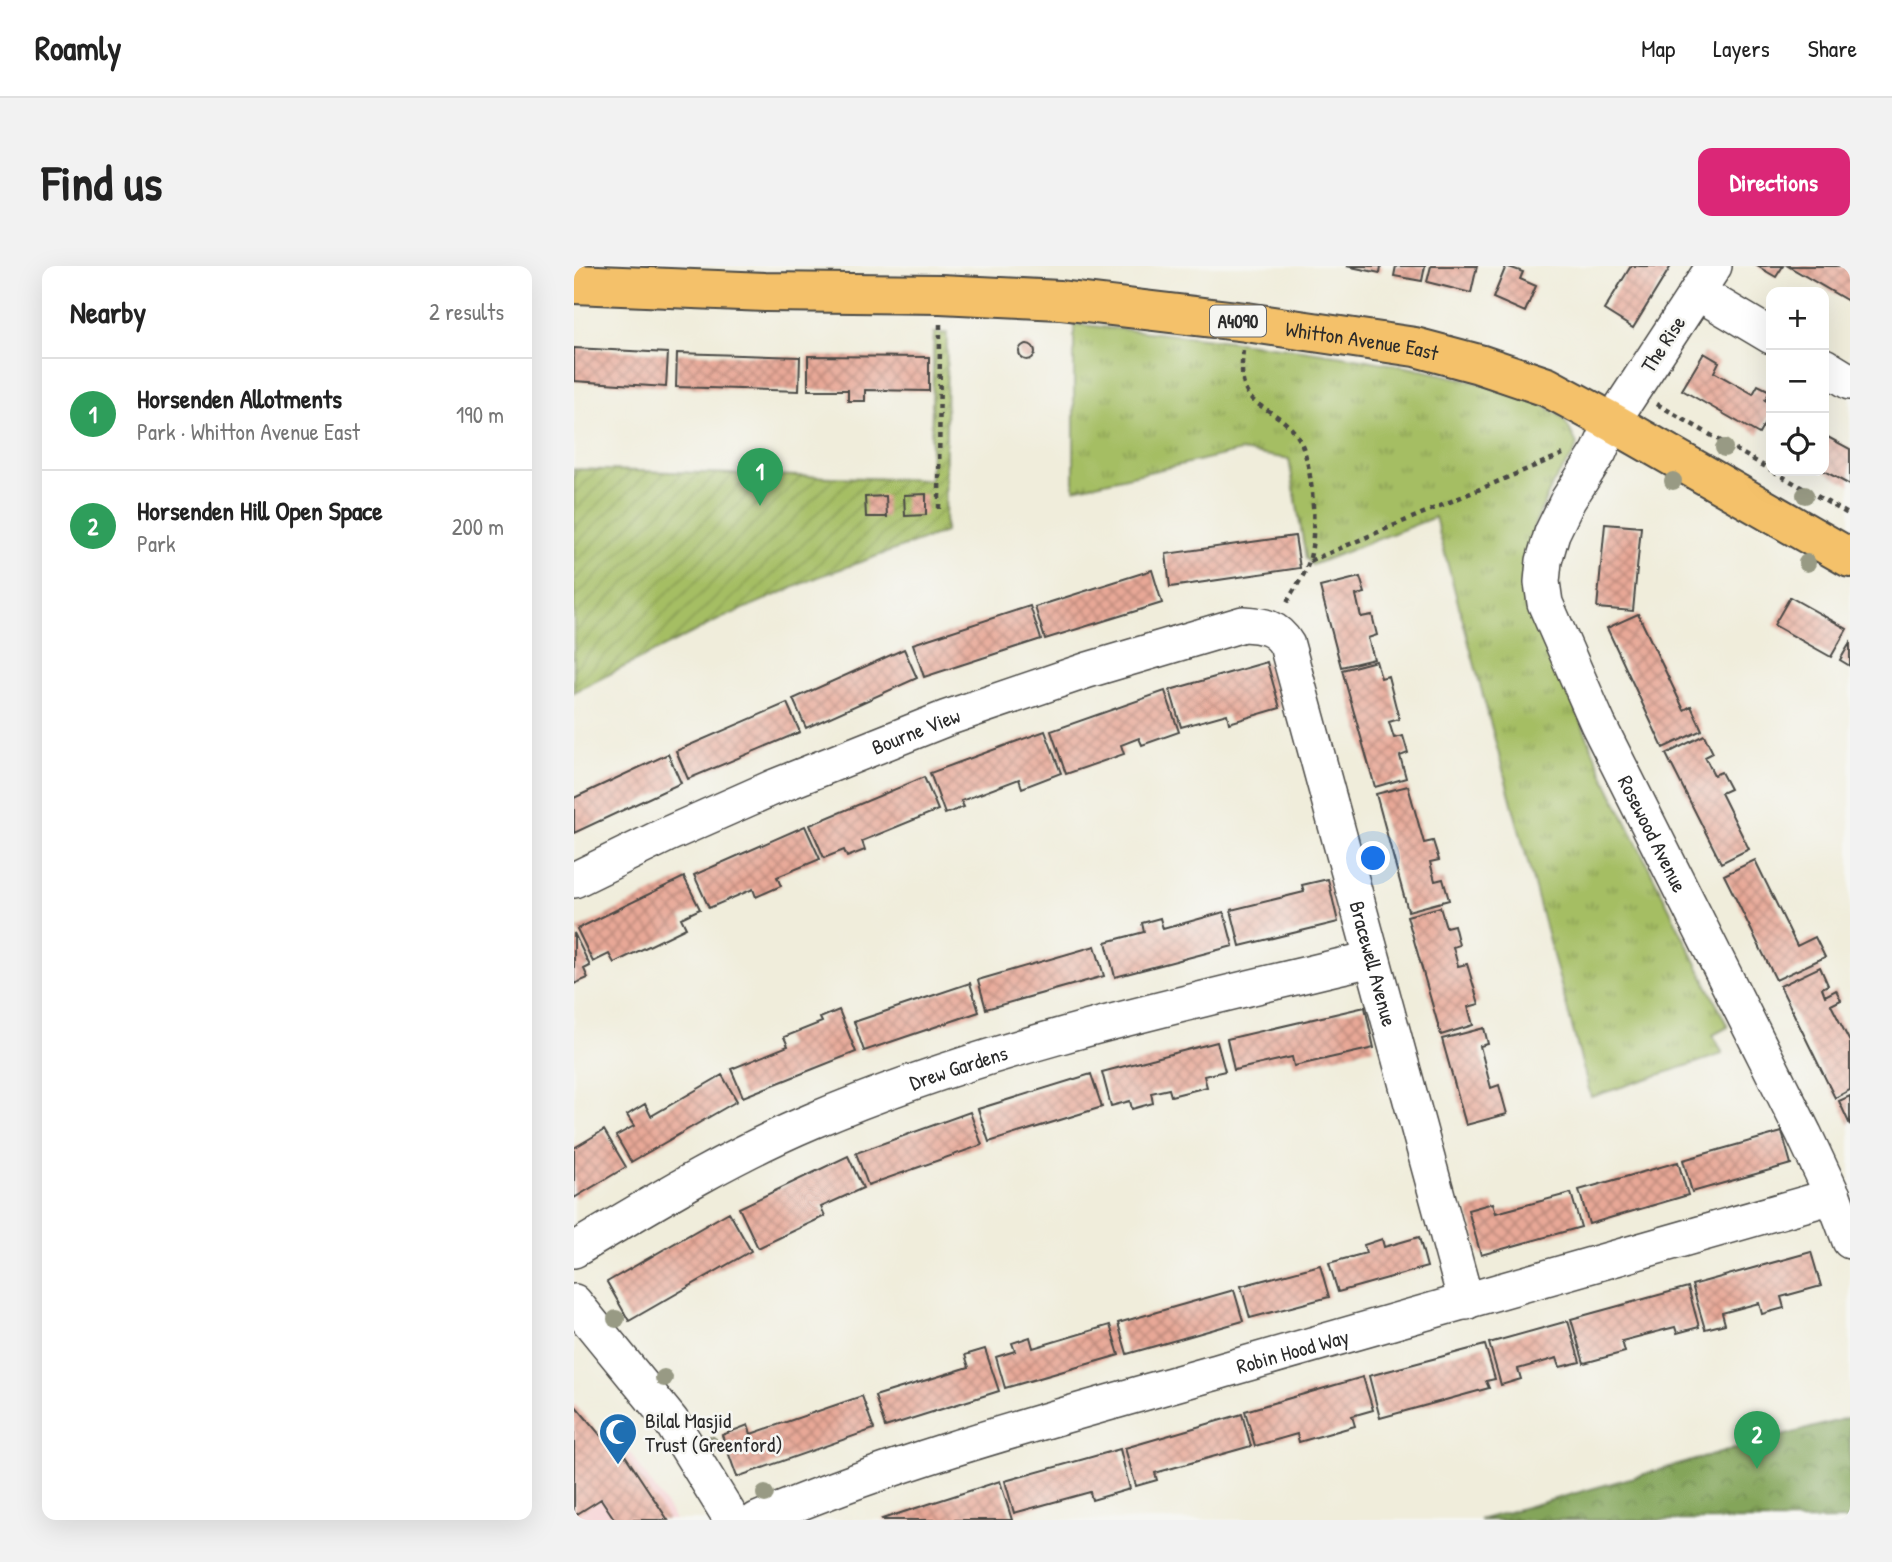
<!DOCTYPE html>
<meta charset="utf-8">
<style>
body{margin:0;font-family:"Patrick Hand",sans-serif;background:#f2f2f2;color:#222}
.controls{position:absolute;right:21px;top:21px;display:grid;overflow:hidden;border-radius:14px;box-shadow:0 7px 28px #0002}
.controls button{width:63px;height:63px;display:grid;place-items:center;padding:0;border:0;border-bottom:2px solid #e0e0e0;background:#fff;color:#222;font:35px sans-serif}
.you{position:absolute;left:800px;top:593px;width:24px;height:24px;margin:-18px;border:5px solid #fff;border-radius:50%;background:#1a73e8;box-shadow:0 0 0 10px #1a73e833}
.badge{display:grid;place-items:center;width:46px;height:46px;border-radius:50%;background:#db2777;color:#fff;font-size:23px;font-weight:700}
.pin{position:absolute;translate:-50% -58px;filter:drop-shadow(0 2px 4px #0008)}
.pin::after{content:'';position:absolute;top:37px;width:24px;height:21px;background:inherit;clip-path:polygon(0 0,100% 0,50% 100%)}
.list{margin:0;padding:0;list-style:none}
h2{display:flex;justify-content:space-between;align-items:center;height:91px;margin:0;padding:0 28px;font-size:30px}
h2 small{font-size:23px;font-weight:400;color:#767676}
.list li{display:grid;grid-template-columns:46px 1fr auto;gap:21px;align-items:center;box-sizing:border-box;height:112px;padding:0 28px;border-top:2px solid #e0e0e0}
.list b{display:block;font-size:26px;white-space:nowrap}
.list p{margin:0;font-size:23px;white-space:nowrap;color:#767676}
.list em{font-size:23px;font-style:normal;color:#767676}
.icon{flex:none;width:38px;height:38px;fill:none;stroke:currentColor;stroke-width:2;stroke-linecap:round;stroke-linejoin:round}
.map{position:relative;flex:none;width:1276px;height:1254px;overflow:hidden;border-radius:14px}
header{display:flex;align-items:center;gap:42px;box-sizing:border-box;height:98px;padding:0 35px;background:#fff;border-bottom:2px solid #e0e0e0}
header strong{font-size:33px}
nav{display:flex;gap:38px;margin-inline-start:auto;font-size:24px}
.intro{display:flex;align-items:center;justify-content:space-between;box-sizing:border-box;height:168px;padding:0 42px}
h1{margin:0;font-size:49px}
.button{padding:18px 32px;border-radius:14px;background:#db2777;color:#fff;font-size:24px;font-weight:700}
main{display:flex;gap:42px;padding:0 42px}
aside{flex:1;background:#fff;border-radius:14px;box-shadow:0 7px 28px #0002}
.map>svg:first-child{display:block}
</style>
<header>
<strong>Roamly</strong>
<nav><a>Map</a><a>Layers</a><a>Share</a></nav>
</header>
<div class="intro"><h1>Find us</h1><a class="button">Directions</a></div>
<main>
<aside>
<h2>Nearby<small>2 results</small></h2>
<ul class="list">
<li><span class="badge" style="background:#2e9e5b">1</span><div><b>Horsenden Allotments</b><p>Park · Whitton Avenue East</p></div><em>190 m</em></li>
<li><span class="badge" style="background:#2e9e5b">2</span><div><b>Horsenden Hill Open Space</b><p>Park</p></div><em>200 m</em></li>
</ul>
</aside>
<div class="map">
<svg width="1276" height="1254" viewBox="0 0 1276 1254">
<defs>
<pattern id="grass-tufts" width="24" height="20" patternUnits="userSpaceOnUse" patternTransform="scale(1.75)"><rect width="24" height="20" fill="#a5be64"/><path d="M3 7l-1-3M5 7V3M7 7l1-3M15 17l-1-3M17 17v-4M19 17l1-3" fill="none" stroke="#879b53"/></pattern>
<pattern id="forest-crowns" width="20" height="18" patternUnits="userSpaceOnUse" patternTransform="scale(1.75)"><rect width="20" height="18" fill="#84a55a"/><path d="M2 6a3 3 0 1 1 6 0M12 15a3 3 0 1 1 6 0" fill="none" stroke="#6c874b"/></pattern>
<pattern id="garden-furrows" width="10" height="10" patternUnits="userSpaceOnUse" patternTransform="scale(1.75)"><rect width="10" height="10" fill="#a5be64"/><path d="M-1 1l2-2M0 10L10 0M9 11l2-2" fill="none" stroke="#879b53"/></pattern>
<pattern id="building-cross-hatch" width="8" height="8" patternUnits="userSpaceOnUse" patternTransform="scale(1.75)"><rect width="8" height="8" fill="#e8a897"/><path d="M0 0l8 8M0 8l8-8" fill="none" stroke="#bc897b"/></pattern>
</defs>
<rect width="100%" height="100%" fill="#f6f6f2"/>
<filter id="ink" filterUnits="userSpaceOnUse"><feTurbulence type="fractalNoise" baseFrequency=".0143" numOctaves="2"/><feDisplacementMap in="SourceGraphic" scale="14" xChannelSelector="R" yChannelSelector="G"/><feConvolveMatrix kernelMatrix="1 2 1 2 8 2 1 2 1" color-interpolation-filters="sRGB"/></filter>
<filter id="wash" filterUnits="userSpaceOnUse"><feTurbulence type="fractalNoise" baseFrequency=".00686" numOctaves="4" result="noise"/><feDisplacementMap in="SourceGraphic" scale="28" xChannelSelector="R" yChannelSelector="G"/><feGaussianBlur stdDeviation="1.57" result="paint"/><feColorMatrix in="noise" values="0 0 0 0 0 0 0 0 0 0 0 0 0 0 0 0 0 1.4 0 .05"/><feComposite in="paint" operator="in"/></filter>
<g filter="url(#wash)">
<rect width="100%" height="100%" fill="#f0eddb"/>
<path fill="#f7cfd2" d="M39,1162l46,67 16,25h-101v-67z"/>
<path fill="url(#grass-tufts)" stroke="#687448" stroke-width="2" d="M500,58c124,14 249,24 371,51 37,9 79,16 111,38 10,6 15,20 21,31l-3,10 -21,29 -19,43 -7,42 3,33 75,178 123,248 -15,8 10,19 -132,43 -156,-580 -123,48 -6,-7 -17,-99 -48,-8 -167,38z"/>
<path fill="url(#forest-crowns)" stroke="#586842" stroke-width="2" d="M1276,1151v103h-371z"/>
<path fill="url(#garden-furrows)" stroke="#687448" stroke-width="2" d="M360,67h13l-2,199 -127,45 -98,42 -146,73v-223l356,11z"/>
<g id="blocks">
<path fill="url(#building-cross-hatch)" d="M772,0h35l-1,7z
M822,0h29l-3,15 -28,-5z
M857,0h46l-6,27 -44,-11z
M932,0l17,6 -3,7 16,7 -11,26 -32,-14z
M1057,0h40l-38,62 -29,-18z
M1183,0h26l-7,11z
M1214,0h55l7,4v32z
M445 86a8 8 0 1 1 16 0a8 8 0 1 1-16 0Z
M0,82l94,5 -2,34 -92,-6z
M103,87l123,4 -1,34 -123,-4z
M1130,87l15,9 -5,10 39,22 5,-9 12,6 -5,9 6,3v9l-12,22 -77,-44z
M234,90l121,1v34l-64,-1v11h-17v-11h-40z
M1250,169l26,14v36l-26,-14z
M352,228v21l-21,1 -1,-21z
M312,230l1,21h-21l-1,-20z
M1031,258l36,3 -8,84 -36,-3z
M721,270l5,32 -130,19 -4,-33z
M578,304l10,33 -117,36 -10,-32z
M786,311l5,16 -9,2 5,22 11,-2 5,20 -9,3 6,21 -33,8 -21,-80z
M1216,331l57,32 -16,28 -57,-32z
M456,340l11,33 -117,38 -11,-33z
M1064,348l46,96 7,-4 11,24 -39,18 -56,-120z
M1276,377v23l-10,-6z
M330,383l13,29 -111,50 -13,-29z
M802,395l5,17 7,-2 11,43 -10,3 5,16 9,-2 5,17 -8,3 6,22 -31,9 -33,-117z
M693,396l13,46 -51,15 -2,-9 -46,13 -11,-37z
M591,425l14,41 -37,13 -3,-7 -18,7 3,9 -58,20 -15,-43z
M213,437l13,29 -112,47 -12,-28z
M471,465l16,42 -39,15 -3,-9 -58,22 3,6 -19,7 -15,-41z
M1130,469l9,18 -8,4 9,18 7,-3 9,17 -9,4 28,56 -28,14 -55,-109z
M94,488l13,29 -107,50v-35z
M350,511l14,33 -76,31 3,9 -18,7 -3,-7 -20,8 -14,-33z
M834,520l16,57 9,-2 6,19 -9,2 5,19 8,-2 6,21 -41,11 -32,-117z
M231,560l15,33 -43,18 4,9 -25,11 -3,-8 -44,19 -15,-33z
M1181,594l42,86 18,-9 10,20 -49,23 -52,-105z
M110,611l16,32 -19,9 5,10 -72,35 -5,-9 -16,8 -16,-33z
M754,613l10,43 -98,24 -9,-36 73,-18 -2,-7z
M866,641l6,20 8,-2 5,20 -6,2 5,19 9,-2 12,40 -11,3 5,18 -32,10 -34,-119z
M650,646l9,34 -118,31 -9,-35 38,-10 -2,-9 18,-5 3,11z
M0,667l16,33 -6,3 4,9 -14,6z
M521,680l9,30 -118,33 -8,-29z
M1246,701l8,18 -6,3 3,8 11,-6 5,10 -10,5 19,37v48l-15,8 -55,-112z
M396,717l9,29 -115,39 -10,-29z
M791,741l9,41 -80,18 -2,-9 -58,13 -7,-31z
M265,744l17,42 -113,45 -12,-28 57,-23 -4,-9 38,-15 -2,-4z
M910,762l4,16 -8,2 11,42 8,-3 8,29 -41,11 -24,-86z
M643,776l8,29 -21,5 3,11 -36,9 -2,-7 -18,4 2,10 -21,6 -2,-8 -19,5 -9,-34z
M517,808l11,33 -113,35 -11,-33z
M148,809l15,26 -106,61 -15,-26 18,-10 -7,-11 18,-11 6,12z
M1276,830v29l-11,-24z
M396,846l12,33 -114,40 -12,-32z
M30,864l22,37 -52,31v-50z
M1208,866l9,32 -99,28 -9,-32z
M274,890l15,32 -42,19 4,9 -67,32 -19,-40z
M1104,896l10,33 -99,29 -10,-34z
M997,927l10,34 -100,28 -13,-45 25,-7 3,10z
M155,946l22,39 -122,70 -22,-39z
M845,971l8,30 -89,25 -9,-29 37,-10 -2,-8 18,-6 2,8z
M1237,986l10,34 -40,11 3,11 -22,6 -3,-11 -37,10 3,11 -20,5 -13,-44z
M746,999l9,32 -79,21 -9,-32z
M1114,1021l11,40 -22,6 -2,-6 -53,14 3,11 -41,11 -13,-44z
M660,1024l9,31 -116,33 -9,-31z
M994,1055l12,41 -20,5 -3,-9 -39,11 3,10 -20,6 -12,-42z
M536,1059l9,30 -114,33 -9,-31 19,-6 -3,-8 18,-6 3,11z
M911,1079l10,34 -9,2 3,7 -109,30 -11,-42z
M411,1083l14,42 -114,36 -10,-31 94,-29 -4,-12z
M789,1111l10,33 -21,6 3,10 -56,16 -2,-8 -42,12 -10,-35z
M288,1130l12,33 -137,48 -15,-42 26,-10 3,9z
M0,1138l27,32 8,-5 59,89h-53l-14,-21 -27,17z
M668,1148l9,32 -96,27 2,7 -21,6 -11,-38z
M546,1183l10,40 -38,11 -2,-8 -76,21 -9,-32z
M426,1215l12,39h-129l-1,-1z"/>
</g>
</g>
<g filter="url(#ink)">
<use href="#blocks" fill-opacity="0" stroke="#494845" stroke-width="2"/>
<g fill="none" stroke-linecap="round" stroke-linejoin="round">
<defs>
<g id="minor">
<path id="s1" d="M1140,0l-102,156 -13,30 -31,48 -16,33 -8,28 -2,21 3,21 53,121 206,410 29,62 17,45"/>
<path d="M1123,26l74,44"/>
<path d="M1250,100l26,16"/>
<path id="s2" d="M0,614l92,-45 106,-47 175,-70 141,-48 155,-46c19,1 34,3 44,21l179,657"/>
<path id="s3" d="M0,984c77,-46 155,-94 238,-129 179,-76 370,-117 559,-162"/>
<path d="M0,1036l97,119 61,99"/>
<path id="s4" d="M183,1254c150,-64 310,-105 467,-150 203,-57 406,-115 609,-174"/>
</g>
<g id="major">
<path id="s5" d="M0,18l191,8 175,2 120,6 186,22 169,25 64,17 68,23 65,35 238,136"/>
</g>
</defs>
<use href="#minor" stroke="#494845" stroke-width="38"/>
<use href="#major" stroke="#494845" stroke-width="42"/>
<path stroke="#494845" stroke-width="4.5" stroke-dasharray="5 5" stroke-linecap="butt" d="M669,84c-7,65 22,46 53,84 17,21 22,100 13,127 -4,15 -16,29 -23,43
M1083,138l114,66
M1199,205l77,44
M365,243l1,-186
M736,295l253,-107"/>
<use href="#minor" stroke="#fff" stroke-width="35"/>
<use href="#major" stroke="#f4c16a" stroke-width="38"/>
</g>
<g fill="#989a84">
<circle cx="1150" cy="182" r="9"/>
<circle cx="1099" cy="215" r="9"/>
<circle cx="1231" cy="229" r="9"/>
<circle cx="1233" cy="297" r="9"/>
<circle cx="42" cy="1053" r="9"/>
<circle cx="90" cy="1112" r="9"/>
<circle cx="136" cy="1178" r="9"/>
<circle cx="191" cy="1228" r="9"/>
</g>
</g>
<defs>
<symbol id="mosque-pin" viewBox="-11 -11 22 30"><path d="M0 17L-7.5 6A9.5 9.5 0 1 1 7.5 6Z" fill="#1f6fb2" stroke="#f6f6f2"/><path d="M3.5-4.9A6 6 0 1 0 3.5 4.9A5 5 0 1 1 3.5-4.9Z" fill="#fff"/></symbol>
</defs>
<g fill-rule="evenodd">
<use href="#mosque-pin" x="22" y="1144" width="44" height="60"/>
</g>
<g text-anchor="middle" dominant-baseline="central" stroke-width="5" stroke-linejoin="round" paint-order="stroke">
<rect fill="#f6f6f2" stroke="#686867" stroke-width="2" x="636" y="39.5" width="56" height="31" rx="5"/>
<g font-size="19" font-weight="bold" fill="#2b2b2b">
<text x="664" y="55">A4090</text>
</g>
<g font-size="21" fill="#2b2b2b" stroke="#f6f6f2">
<text stroke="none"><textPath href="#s5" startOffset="791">Whitton Avenue East</textPath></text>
<text transform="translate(1089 78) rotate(-57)">The Rise</text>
<text stroke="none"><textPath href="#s2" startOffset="373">Bourne View</textPath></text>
<text stroke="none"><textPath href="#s1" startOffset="639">Rosewood Avenue</textPath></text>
<text stroke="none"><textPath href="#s2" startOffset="1099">Bracewell Avenue</textPath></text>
<text stroke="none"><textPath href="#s3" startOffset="427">Drew Gardens</textPath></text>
<text stroke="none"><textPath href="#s4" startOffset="562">Robin Hood Way</textPath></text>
</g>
<g font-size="21" fill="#2b2b2b" stroke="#f6f6f2" text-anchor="start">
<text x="71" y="1154">Bilal Masjid<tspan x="71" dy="24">Trust (Greenford)</tspan></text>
</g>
</g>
</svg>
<div class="controls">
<button>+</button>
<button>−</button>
<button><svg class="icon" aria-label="locate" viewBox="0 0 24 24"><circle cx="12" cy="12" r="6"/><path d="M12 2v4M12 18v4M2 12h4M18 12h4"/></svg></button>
</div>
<div class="you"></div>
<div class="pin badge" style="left:186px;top:240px;background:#2e9e5b">1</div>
<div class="pin badge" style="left:1183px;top:1203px;background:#2e9e5b">2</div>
</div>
</main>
